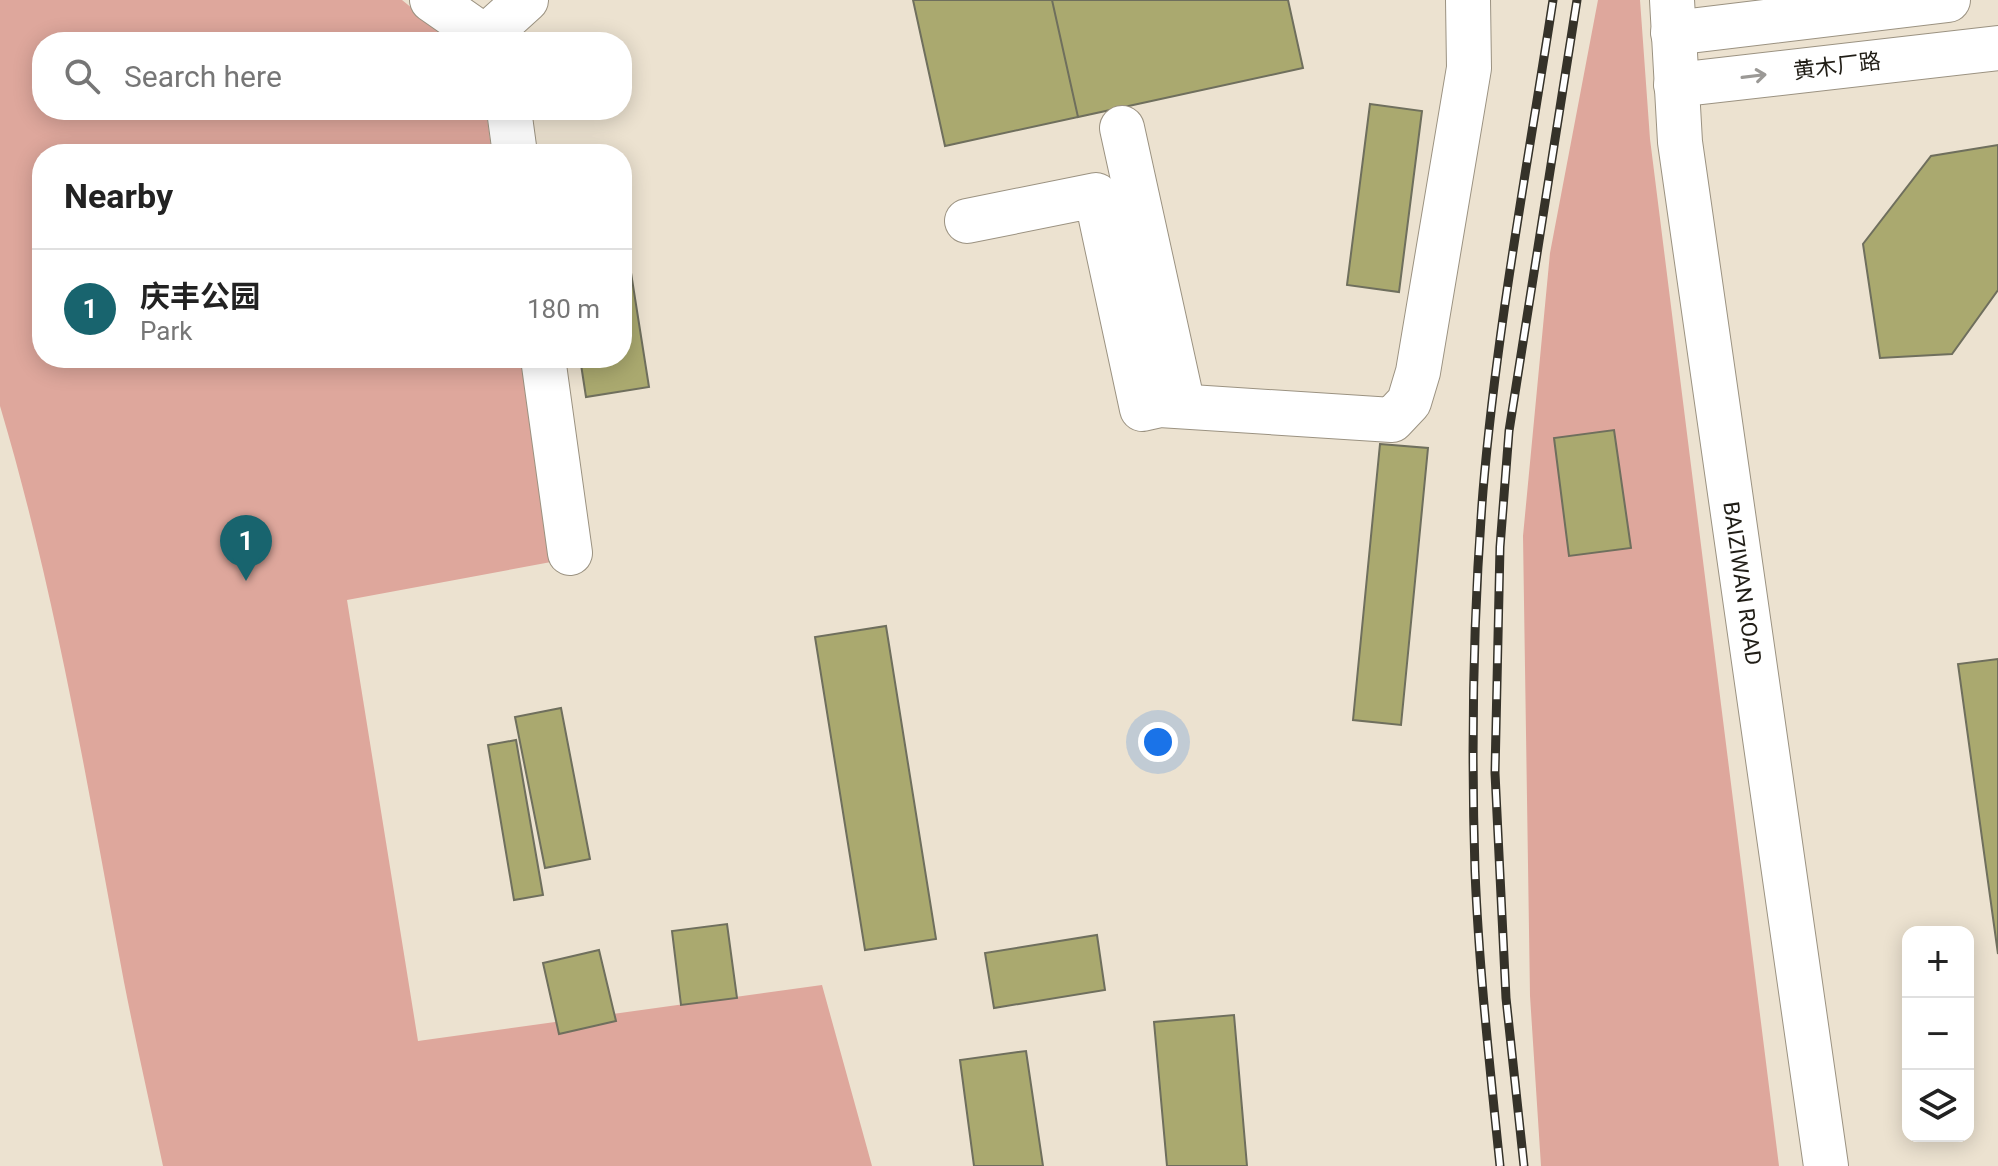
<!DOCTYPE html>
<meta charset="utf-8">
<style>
body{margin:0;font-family:Roboto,"Noto Sans SC",sans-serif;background:#f2f2f2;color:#222}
.controls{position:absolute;right:24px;bottom:24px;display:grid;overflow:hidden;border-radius:16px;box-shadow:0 4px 20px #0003}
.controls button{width:72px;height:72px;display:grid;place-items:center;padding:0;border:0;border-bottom:2px solid #e0e0e0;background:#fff;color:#222;font:40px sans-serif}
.you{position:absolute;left:1158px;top:742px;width:28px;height:28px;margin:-20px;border:6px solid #fff;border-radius:50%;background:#1a73e8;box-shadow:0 0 0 12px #1a73e833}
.badge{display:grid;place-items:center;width:52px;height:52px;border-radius:50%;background:#18646e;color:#fff;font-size:26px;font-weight:700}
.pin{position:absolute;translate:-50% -66px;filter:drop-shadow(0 2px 4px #0008)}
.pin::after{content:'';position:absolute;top:42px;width:28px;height:24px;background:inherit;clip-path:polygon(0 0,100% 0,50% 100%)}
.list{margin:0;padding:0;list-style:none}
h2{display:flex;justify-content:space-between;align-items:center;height:104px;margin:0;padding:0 32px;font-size:34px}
h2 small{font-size:26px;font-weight:400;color:#767676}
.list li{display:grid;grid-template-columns:52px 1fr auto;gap:24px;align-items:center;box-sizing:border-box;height:120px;padding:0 32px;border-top:2px solid #e0e0e0}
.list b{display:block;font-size:30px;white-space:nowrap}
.list p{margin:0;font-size:26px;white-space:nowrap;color:#767676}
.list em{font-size:26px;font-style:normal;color:#767676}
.icon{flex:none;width:44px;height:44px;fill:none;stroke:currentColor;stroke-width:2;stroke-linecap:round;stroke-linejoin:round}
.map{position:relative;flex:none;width:1998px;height:1166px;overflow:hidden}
.search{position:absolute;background:#fff;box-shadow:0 4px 20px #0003;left:32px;top:32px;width:600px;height:88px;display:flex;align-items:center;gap:20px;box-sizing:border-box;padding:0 28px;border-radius:32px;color:#767676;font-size:30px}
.panel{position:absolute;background:#fff;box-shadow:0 4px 20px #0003;left:32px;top:144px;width:600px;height:224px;border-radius:32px}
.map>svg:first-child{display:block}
</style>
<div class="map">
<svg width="1998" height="1166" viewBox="0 0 1998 1166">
<rect width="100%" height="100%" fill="#ece2d0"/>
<path fill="#dea79c" d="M0,0h402l32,26 13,16h-405v68h444l6,44h-450v204h480l29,204 -204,38 71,441 404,-56 50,181h-709c-13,-61 -27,-123 -39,-184 -36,-193 -68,-388 -124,-576z
M1598,0h42l10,139 129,1027h-238l-11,-170 -7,-460 27,-283z"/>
<path fill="#aaa96f" stroke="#6f6f5d" stroke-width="2" d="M913,0h139l26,117 -133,29z
M1052,0h236l15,68 -225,49z
M1370,104l52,7 -23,181 -52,-7z
M1998,145v145l-46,64 -72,4 -17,-114 68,-88z
M622,241h4l23,146 -63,10 -6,-39h42z
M1614,430l17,118 -62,8 -15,-118z
M1380,444l48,4 -27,277 -48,-5z
M886,626l50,313 -71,11 -50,-313z
M1998,659v295l-40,-290z
M561,708l29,151 -45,9 -30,-151z
M516,740l27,155 -29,5 -26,-155z
M727,924l10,74 -56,7 -9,-74z
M1097,935l8,55 -111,18 -9,-55z
M599,950l17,71 -57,13 -16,-71z
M1234,1015l13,151h-80l-13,-144z
M1026,1051l17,115h-69l-14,-106z"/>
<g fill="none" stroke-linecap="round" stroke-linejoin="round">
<defs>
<g id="minor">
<path d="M432,0l53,37"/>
<path id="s1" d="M1672,0l8,142 146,1024"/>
<path d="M486,42l-1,-5 41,-37"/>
<path d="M509,110l6,44"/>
<path d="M1122,128l61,278"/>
<path d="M967,221l129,-26 46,214 18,-4 232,15 17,-18 9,-30 51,-304 -1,-68"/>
<path d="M543,358l27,195"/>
</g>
<path id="major" d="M1673,33l275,-33
M1676,85l322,-37"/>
</defs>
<use href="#minor" stroke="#9b9281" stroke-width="46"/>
<use href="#major" stroke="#9b9281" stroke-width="46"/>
<use href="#minor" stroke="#fff" stroke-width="44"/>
<use href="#major" stroke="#fff" stroke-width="44"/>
<defs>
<path id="rail" d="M1500,1166c-10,-98 -21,-197 -25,-295 -4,-127 -2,-254 8,-380 14,-165 45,-328 70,-491
M1524,1166l-18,-168 -11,-225 5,-226 9,-116 68,-431"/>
</defs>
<use href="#rail" stroke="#353229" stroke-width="9"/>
<use href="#rail" stroke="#fff" stroke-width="6" stroke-dasharray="18" stroke-linecap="butt"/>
</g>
<defs><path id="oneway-shaft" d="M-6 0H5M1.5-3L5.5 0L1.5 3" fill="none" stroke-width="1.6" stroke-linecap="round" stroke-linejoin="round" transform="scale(2)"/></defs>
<use stroke="#9b9996" href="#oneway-shaft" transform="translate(1754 76) rotate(-7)"/>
<g text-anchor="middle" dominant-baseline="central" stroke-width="7" stroke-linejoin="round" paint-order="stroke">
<g font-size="22" fill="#201d16" stroke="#fff">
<text transform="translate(1837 66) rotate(-7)">黄木厂路</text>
<text stroke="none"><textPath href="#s1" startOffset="588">BAIZIWAN ROAD</textPath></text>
</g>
</g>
</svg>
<div class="controls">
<button>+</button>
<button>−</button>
<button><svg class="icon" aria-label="layers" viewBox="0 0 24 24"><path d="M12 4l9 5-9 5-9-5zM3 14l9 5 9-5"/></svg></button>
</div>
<div class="you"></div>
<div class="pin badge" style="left:246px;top:581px">1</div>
<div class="search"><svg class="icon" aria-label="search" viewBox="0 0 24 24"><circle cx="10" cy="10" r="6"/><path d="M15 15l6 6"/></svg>Search here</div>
<section class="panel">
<h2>Nearby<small></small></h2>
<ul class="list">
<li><span class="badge">1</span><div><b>庆丰公园</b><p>Park</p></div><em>180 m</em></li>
</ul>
</section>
</div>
